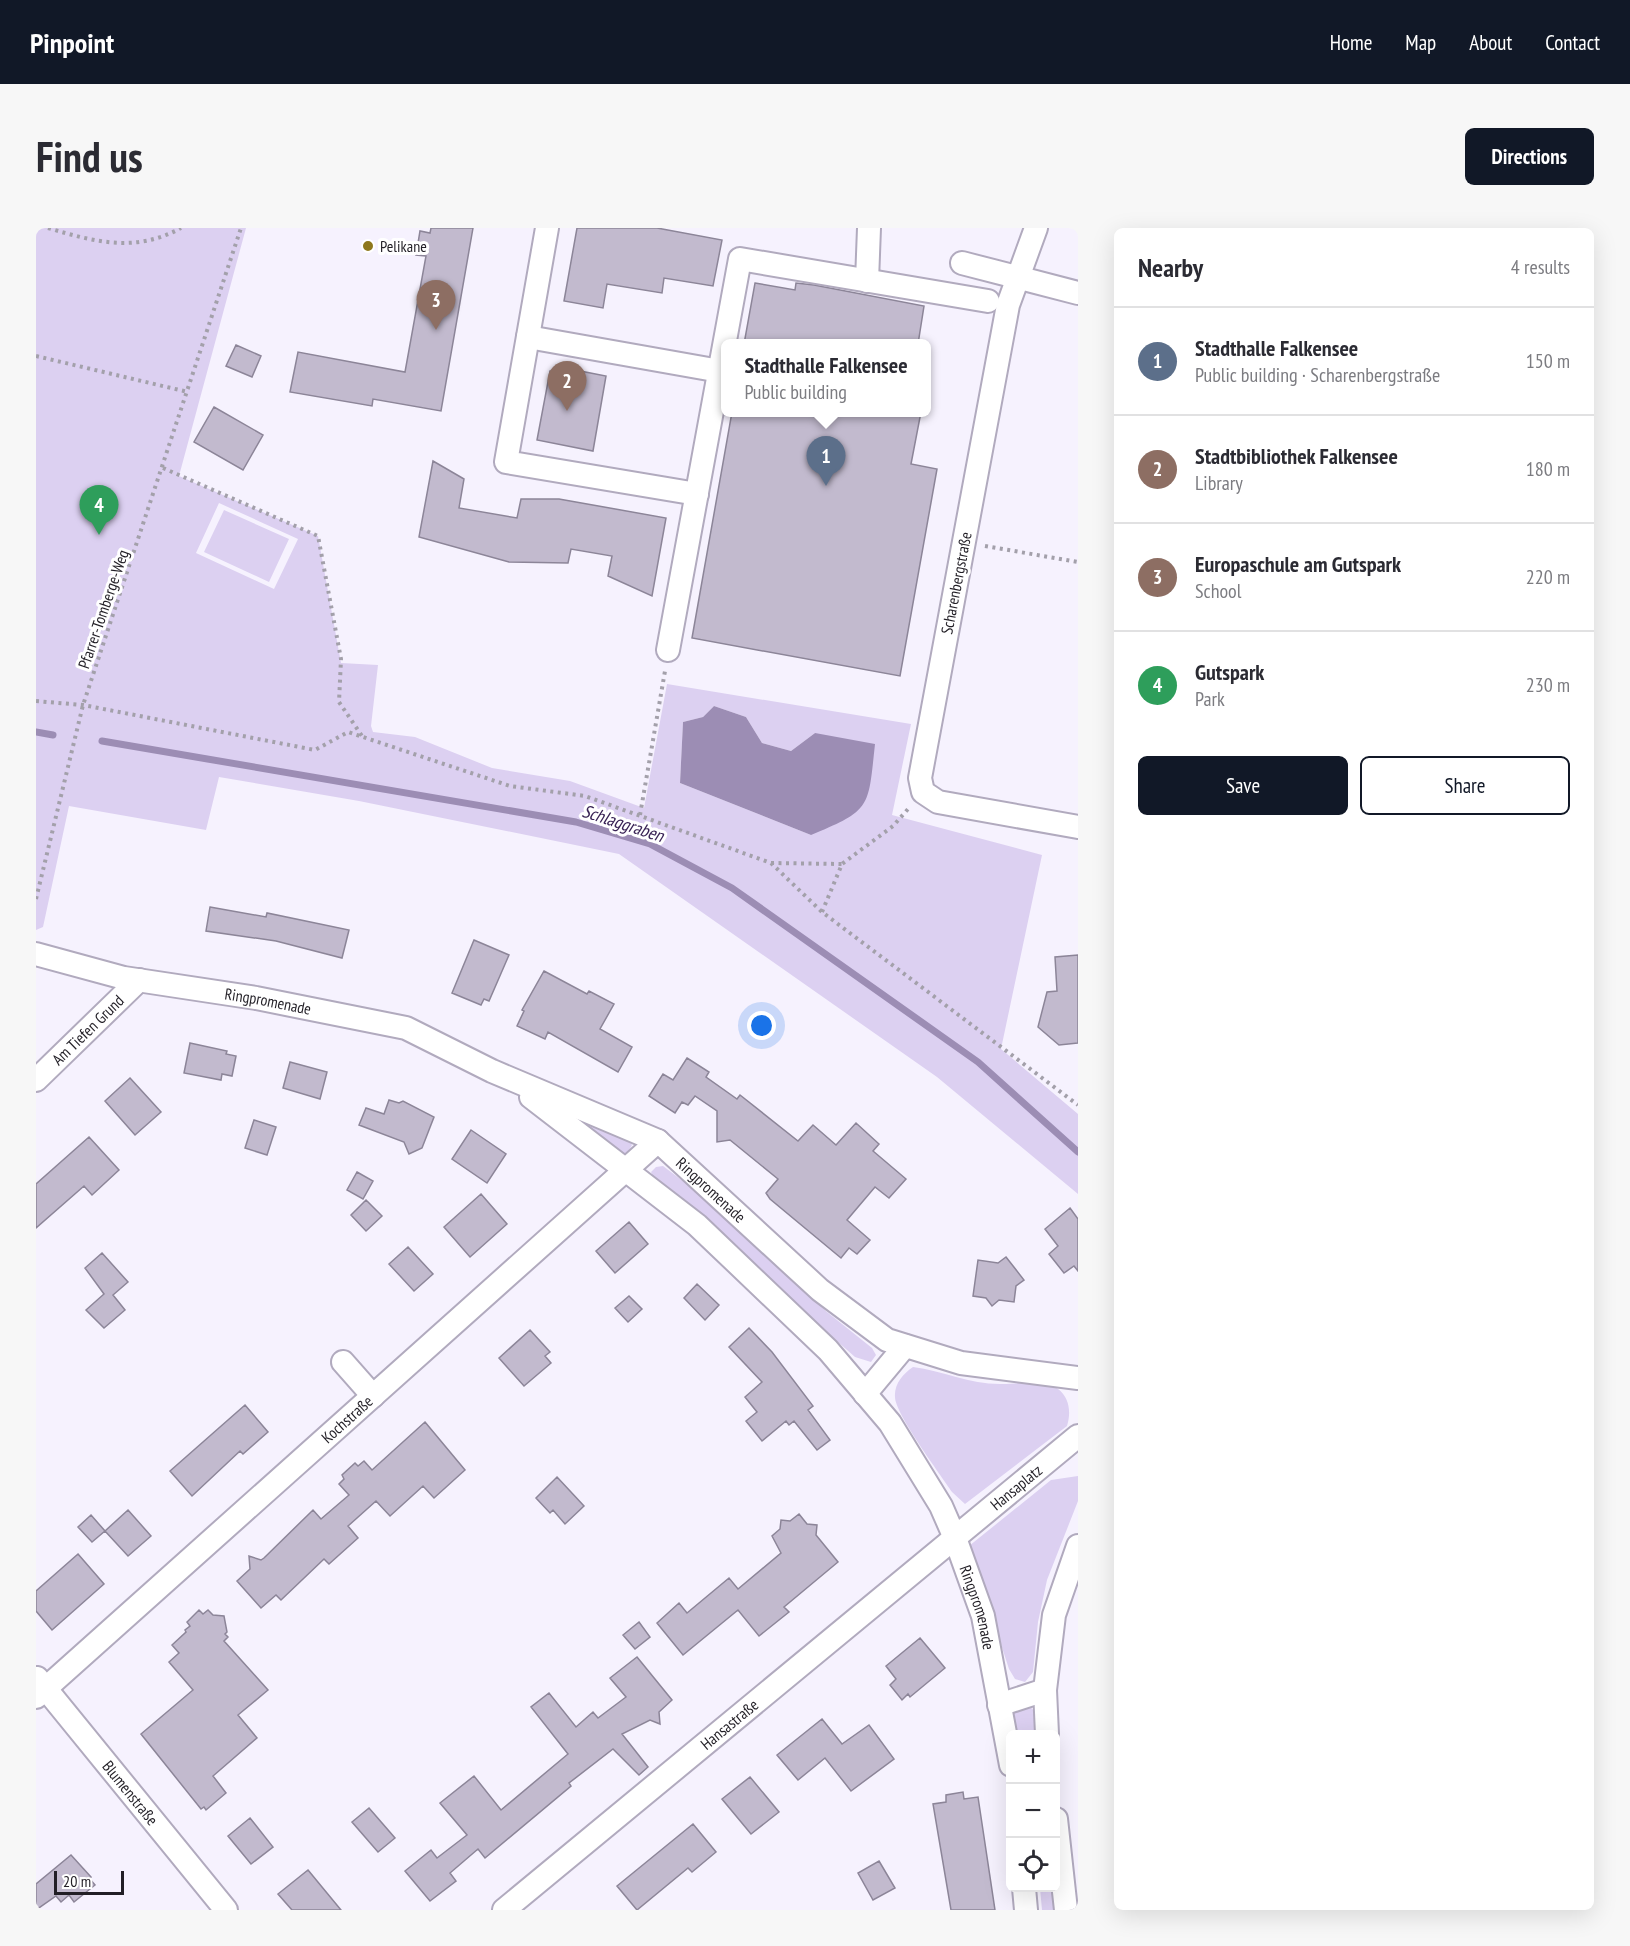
<!DOCTYPE html>
<meta charset="utf-8">
<style>
body{margin:0;font-family:"PT Sans Narrow",sans-serif;background:#f7f7f7;color:#2b2b33}
.controls{position:absolute;right:18px;bottom:18px;display:grid;overflow:hidden;border-radius:9px;box-shadow:0 6px 24px #0002}
.controls button{width:54px;height:54px;display:grid;place-items:center;padding:0;border:0;border-bottom:2px solid #e1e1e2;background:#fff;color:#2b2b33;font:30px sans-serif}
.scale{position:absolute;left:18px;bottom:15px;width:70px;box-sizing:border-box;padding-left:6px;border:3px solid #221f26;border-top:0;font-size:16px;line-height:21px;white-space:nowrap;color:#221f26;-webkit-text-stroke:4px #fff;paint-order:stroke}
.you{position:absolute;left:726px;top:798px;width:21px;height:21px;margin:-15px;border:4px solid #fff;border-radius:50%;background:#1a73e8;box-shadow:0 0 0 9px #1a73e833}
.badge{display:grid;place-items:center;width:39px;height:39px;border-radius:50%;background:#111827;color:#fff;font-size:20px;font-weight:700}
.pin{position:absolute;translate:-50% -50px;filter:drop-shadow(0 2px 3px #0008)}
.pin::after{content:'';position:absolute;top:32px;width:21px;height:18px;background:inherit;clip-path:polygon(0 0,100% 0,50% 100%)}
.popup{position:absolute;left:685px;top:111px;width:210px;height:78px;box-sizing:border-box;display:grid;place-content:center;border-radius:9px;background:#fff;filter:drop-shadow(0 2px 4px #0005);font-size:20px;white-space:nowrap;color:#7c7c81}
.popup b{font-size:22px;color:#2b2b33}
.popup::after{content:'';position:absolute;left:50%;top:100%;margin-left:-12px;border:12px solid transparent;border-top-color:#fff}
.list{margin:0;padding:0;list-style:none}
h2{display:flex;justify-content:space-between;align-items:center;height:78px;margin:0;padding:0 24px;font-size:26px}
h2 small{font-size:20px;font-weight:400;color:#7c7c81}
.list li{display:grid;grid-template-columns:39px 1fr auto;gap:18px;align-items:center;box-sizing:border-box;height:108px;padding:0 24px;border-top:2px solid #e1e1e2}
.list b{display:block;font-size:22px;white-space:nowrap}
.list p{margin:0;font-size:20px;white-space:nowrap;color:#7c7c81}
.list em{font-size:20px;font-style:normal;color:#7c7c81}
.actions{display:flex;gap:12px;padding:18px 24px}
.actions a{flex:1;padding:14px 0;border:2px solid #111827;border-radius:9px;text-align:center;font-size:21px;color:#111827}
.actions .main{background:#111827;color:#fff}
.icon{flex:none;width:33px;height:33px;fill:none;stroke:currentColor;stroke-width:2;stroke-linecap:round;stroke-linejoin:round}
.map{position:relative;flex:none;width:1042px;height:1682px;overflow:hidden;border-radius:9px}
header{display:flex;align-items:center;gap:36px;box-sizing:border-box;height:84px;padding:0 30px;background:#111827;color:#fff}
header strong{font-size:28px}
nav{display:flex;gap:33px;margin-inline-start:auto;font-size:21px}
.intro{display:flex;align-items:center;justify-content:space-between;box-sizing:border-box;height:144px;padding:0 36px}
h1{margin:0;font-size:42px}
.button{padding:15px 27px;border-radius:9px;background:#111827;color:#fff;font-size:21px;font-weight:700}
main{display:flex;gap:36px;padding:0 36px}
aside{flex:1;background:#fff;border-radius:9px;box-shadow:0 6px 24px #0002}
.map>svg:first-child{display:block}
</style>
<header>
<strong>Pinpoint</strong>
<nav><a>Home</a><a>Map</a><a>About</a><a>Contact</a></nav>
</header>
<div class="intro"><h1>Find us</h1><a class="button">Directions</a></div>
<main>
<div class="map">
<svg width="1042" height="1682" viewBox="0 0 1042 1682">
<rect width="100%" height="100%" fill="#f6f2fe"/>
<path fill="#dcd0f1" fill-rule="evenodd" d="M0,0h210l-67,248 139,60 23,127 37,2 -7,61 2,6 42,5 77,31 78,13 74,27 23,-124 244,40 -19,91 150,40 -41,194 77,65v80l-141,-117 -318,-223 -260,-53 -140,-24 -13,53 -137,-24 -26,121 -7,3zM183,275l79,36 -24,50 -78,-36zM678,478l32,11 16,26 29,8 24,-18 -4,102 -131,-52 3,-61 20,-5z
M188,282l65,29 -20,43 -65,-30z
M522,881l67,26 7,10 -5,9 -10,-1z
M627,938l57,43 107,103 45,36 4,7 -5,7 -16,-5 -200,-177 -4,-8 5,-5z
M877,1139c30,4 59,18 90,17 17,0 41,-6 55,5 12,9 13,24 9,37l-102,78 -13,-12c-11,-17 -57,-78 -57,-95 -1,-13 8,-23 18,-30z
M1042,1248v25l-31,79 -9,42 -5,50 -8,10 -10,-3 -6,-10 -40,-123 82,-66z
M992,1476l6,7 3,23h-20l-4,-25z
M1004,1660h16l3,22h-17z"/>
<path fill="#9c8db4" d="M678,478l32,11 16,26 29,8 24,-18 60,11c-7,64 -3,66 -64,91l-131,-52 3,-61 20,-5z"/>
<g fill="none" stroke-linecap="round" stroke-linejoin="round">
<path stroke="#9c8db4" stroke-width="7" d="M0,504l17,3
M66,513l474,81 74,22 82,44 246,174 100,90"/>
</g>
<path fill="#c2bace" stroke="#8c8598" stroke-width="1.5" d="M395,0h42l-32,183 -68,-12 -1,7 -82,-14 8,-40 107,20 21,-116 -10,-1 4,-24 10,2z
M541,0h80l65,12 -9,46 -49,-8 -2,15 -55,-9 -4,24 -39,-7z
M719,55l40,7 1,-7 18,2 110,21 -6,38h-174z
M200,117l25,11 -9,21 -26,-11z
M514,143l29,5 1,-5 26,5 -13,75 -56,-11z
M178,179l49,28 -20,35 -49,-28z
M696,184h189l-10,52 26,5 -37,207 -208,-38z
M397,233l31,18 -5,29 58,10 4,-19h38l107,19 -14,78 -44,-20 4,-20 -41,-7 -3,14 -59,-1 -90,-25z
M174,679l56,10 1,-4 82,17 -7,28 -66,-17 -70,-10z
M438,712l35,15 -20,46 -5,-2 -3,6 -29,-12z
M1042,727v88l-19,2 -21,-18 9,-35 10,-1 -2,-34z
M508,743l43,23 2,-3 25,13 -14,25 32,18 -14,25 -70,-40 -3,7 -28,-13 7,-15 -2,-1z
M154,815l37,8 -1,3 10,2 -4,20 -10,-2 -1,6 -37,-7z
M651,830l22,14 -3,5 31,22 3,-4 58,46 15,-16 23,20 20,-22 23,21 -6,7 33,28 -17,19 -14,-11 -28,33 23,20 -13,14 -8,-6 -8,10 -71,-59 -4,-6 12,-14 -48,-39 -13,2v-31l-22,-15 -7,9 -6,-3 -7,11 -26,-17 14,-22 10,6z
M254,834l37,10 -7,27 -37,-11z
M94,850l31,34 -26,23 -30,-34z
M353,872l10,3 4,-2 31,16 -12,31 -13,6 -5,-12 -45,-17 7,-17 18,6z
M218,892l22,7 -9,28 -22,-7z
M435,902l35,24 -19,29 -35,-24z
M53,909l30,33 -27,25 -8,-9 -48,42v-44z
M321,944l16,9 -10,18 -16,-9z
M445,966l26,30 -37,33 -26,-30z
M330,972l16,16 -16,15 -15,-16z
M1034,980l8,11v52l-4,-5 -10,7 -15,-19 9,-8 -13,-17z
M593,994l19,22 -33,29 -19,-22z
M372,1019l25,27 -19,17 -25,-27z
M66,1025l26,29 -15,13 12,15 -21,18 -18,-18 18,-16 -19,-26z
M970,1029l18,23 -8,6 -2,16 -15,-2 -7,6 -6,-8 -13,-2 5,-36 20,3z
M661,1056l22,21 -14,15 -21,-22z
M593,1068l13,13 -14,13 -13,-14z
M713,1100l23,24 41,54 -5,4 22,30 -13,10 -23,-29 -5,4 -3,-4 -24,20 -16,-20 11,-9 -12,-15 17,-15 -33,-35z
M494,1102l20,22 -5,4 6,7 -27,23 -25,-28z
M209,1177l23,27 -25,22 -3,-3 -48,45 -22,-25z
M389,1194l40,48 -31,28 -11,-12 -33,30 -14,-15 -28,25 10,12 -29,26 -5,-5 -43,41 -5,-5 -15,13 -24,-27 13,-12 -1,-13 12,4 3,-2 49,-48 8,9 28,-24 -10,-11 5,-5 -2,-4 13,-12 3,3 6,-5 8,9z
M521,1249l27,29 -19,18 -12,-14 -3,3 -14,-15z
M92,1282l23,26 -23,20 -23,-25z
M763,1286l8,10 10,1 -1,10 22,27 -54,45 5,5 -30,24 -21,-26 -55,45 -26,-32 22,-20 8,10 42,-35 9,11 43,-36 -9,-17 8,-7 1,-9 9,1z
M55,1287l14,16 -13,11 -14,-15z
M42,1326l26,30 -52,46 -16,-19v-20z
M163,1382l4,4 5,-4 5,5 11,1 3,16 -2,2 3,3 -4,4 44,49 -30,25 19,23 -44,38 13,17 -20,17 -2,-3 -3,2 -60,-75 52,-44 -24,-28 10,-9 -7,-8 14,-13 -1,-2 5,-4 -3,-4z
M603,1394l11,15 -15,12 -12,-14z
M884,1410l25,30 -35,29 -2,-3 -6,6 -12,-15 6,-6 -10,-13z
M601,1429l35,43 -13,12 1,12 -10,-4 -28,14 26,33 -9,8 -26,-26 -44,34 2,3 -86,72 -7,-9 -28,24 6,8 -26,20 -25,-30 26,-21 6,8 30,-23 -27,-32 34,-27 27,34 67,-56 -37,-47 18,-14 27,34 17,-15 5,6 28,-21 -16,-19z
M786,1491l20,25 27,-19 25,34 -43,32 -26,-33 -27,22 -21,-25z
M714,1549l29,35 -28,22 -29,-35z
M927,1564l1,7 14,-2 17,113h-44l-18,-106 13,-2v-7z
M333,1580l26,30 -17,14 -26,-30z
M214,1590l23,29 -22,17 -23,-28z
M657,1596l23,28 -24,20 -4,-4 -51,42 -20,-24z
M35,1627l20,22 -2,1 6,7 -21,17 -5,-7 -8,7 -5,-6 -20,14v-26z
M843,1633l16,27 -22,12 -15,-27z
M272,1642l14,17 19,23h-49l-14,-16z"/>
<g fill="none" stroke-linecap="round" stroke-linejoin="round">
<defs>
<g id="minor">
<path d="M511,0l-41,234 191,32"/>
<path d="M1000,0l-28,77 -88,473 3,14 15,10 140,25"/>
<path d="M926,35l116,30"/>
<path d="M831,53l2,-53"/>
<path d="M492,109l192,34"/>
<path d="M632,422l72,-391 248,42"/>
<path id="s1" d="M0,726l88,24 132,20 150,30 86,43 166,70 162,149 67,50 74,23 117,15"/>
<path id="s2" d="M0,852l103,-100"/>
<path id="s3" d="M495,869l166,128 131,125 62,73 51,83 14,32 28,78 28,149"/>
<path d="M307,1134l30,34"/>
<path d="M829,1166l40,-48"/>
<path id="s4" d="M1,1450l189,232"/>
<path id="s5" d="M0,1469l622,-556"/>
<path d="M963,1477l46,-15"/>
<path d="M1011,1506l-2,-44 9,-75 24,-69"/>
<path d="M1020,1591l10,91"/>
<path d="M988,1660l2,22"/>
<path id="s6" d="M468,1682l574,-474"/>
</g>
</defs>
<use href="#minor" stroke="#b1aabe" stroke-width="26"/>
<path stroke="#a3a0aa" stroke-width="4" stroke-dasharray="3 4.5" stroke-linecap="butt" d="M12,0c47,14 87,25 133,0
M0,128l152,36
M127,240l155,68 23,123 -2,43 23,34
M949,318l93,16
M0,473l47,4 232,45 33,-18 162,54 75,10 186,67 51,49 256,193
M604,587l25,-144
M735,635l71,1
M0,671l47,-194 158,-477
M786,684l20,-48 51,-38 15,-17"/>
<use href="#minor" stroke="#fff" stroke-width="22"/>
</g>
<circle fill="#8e771c" stroke="#fff" stroke-width="2" cx="332" cy="18" r="6"/>
<g text-anchor="middle" dominant-baseline="central" stroke-width="6" stroke-linejoin="round" paint-order="stroke">
<g font-size="16" fill="#221f26" stroke="#fff" text-anchor="start">
<text x="344" y="18">Pelikane</text>
</g>
<g font-size="16" fill="#221f26" stroke="#fff">
<text transform="translate(920 355) rotate(-79)">Scharenbergstraße</text>
<text transform="translate(67 381) rotate(-71)">Pfarrer-Tomberge-Weg</text>
<text stroke="none"><textPath href="#s1" startOffset="237">Ringpromenade</textPath></text>
<text stroke="none"><textPath href="#s2" startOffset="72">Am Tiefen Grund</textPath></text>
<text stroke="none"><textPath href="#s1" startOffset="726">Ringpromenade</textPath></text>
<text stroke="none"><textPath href="#s5" startOffset="417">Kochstraße</textPath></text>
<text stroke="none"><textPath href="#s6" startOffset="664">Hansaplatz</textPath></text>
<text stroke="none"><textPath href="#s3" startOffset="692">Ringpromenade</textPath></text>
<text stroke="none"><textPath href="#s6" startOffset="292">Hansastraße</textPath></text>
<text stroke="none"><textPath href="#s4" startOffset="148">Blumenstraße</textPath></text>
</g>
<g font-size="18" font-style="italic" fill="#392355" stroke="#fff">
<text transform="translate(587 595) rotate(18)">Schlaggraben</text>
</g>
</g>
</svg>
<div class="controls">
<button>+</button>
<button>−</button>
<button><svg class="icon" aria-label="locate" viewBox="0 0 24 24"><circle cx="12" cy="12" r="6"/><path d="M12 2v4M12 18v4M2 12h4M18 12h4"/></svg></button>
</div>
<div class="scale">20 m</div>
<div class="you"></div>
<div class="pin badge" style="left:790px;top:258px;background:#5c6f8a">1</div>
<div class="popup"><b>Stadthalle Falkensee</b>Public building</div>
<div class="pin badge" style="left:531px;top:183px;background:#8d6e63">2</div>
<div class="pin badge" style="left:400px;top:102px;background:#8d6e63">3</div>
<div class="pin badge" style="left:63px;top:307px;background:#2e9e5b">4</div>
</div>
<aside>
<h2>Nearby<small>4 results</small></h2>
<ul class="list">
<li><span class="badge" style="background:#5c6f8a">1</span><div><b>Stadthalle Falkensee</b><p>Public building · Scharenbergstraße</p></div><em>150 m</em></li>
<li><span class="badge" style="background:#8d6e63">2</span><div><b>Stadtbibliothek Falkensee</b><p>Library</p></div><em>180 m</em></li>
<li><span class="badge" style="background:#8d6e63">3</span><div><b>Europaschule am Gutspark</b><p>School</p></div><em>220 m</em></li>
<li><span class="badge" style="background:#2e9e5b">4</span><div><b>Gutspark</b><p>Park</p></div><em>230 m</em></li>
</ul>
<div class="actions"><a class="main">Save</a><a>Share</a></div>
</aside>
</main>
